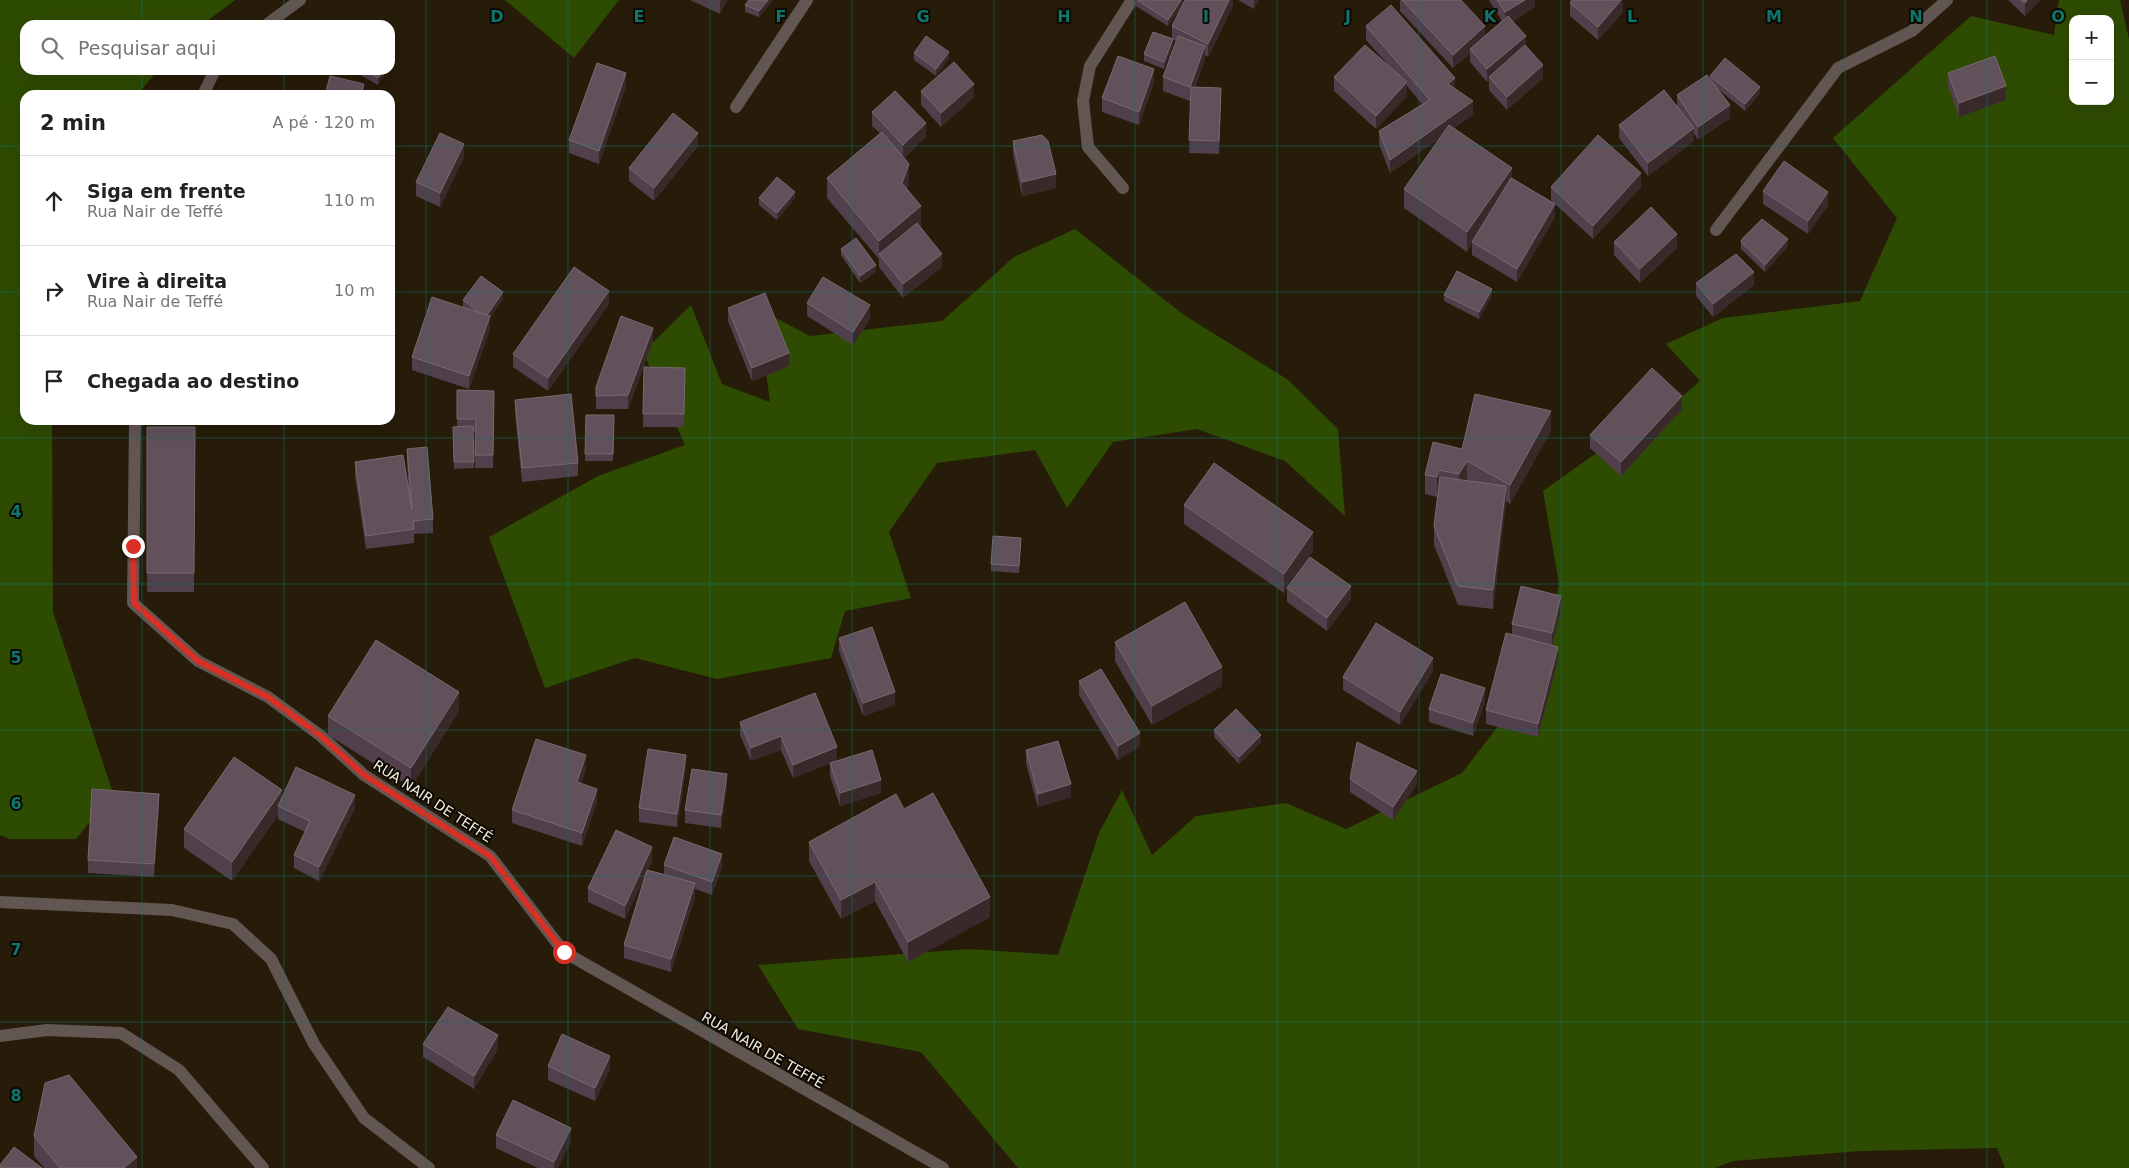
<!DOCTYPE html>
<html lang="pt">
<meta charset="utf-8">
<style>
body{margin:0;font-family:"DejaVu Sans",sans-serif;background:#f6f6f6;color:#222}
.controls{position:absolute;right:15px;top:15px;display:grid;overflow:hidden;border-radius:10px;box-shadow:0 5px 20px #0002}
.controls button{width:45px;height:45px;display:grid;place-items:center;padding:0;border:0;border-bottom:1px solid #e0e0e0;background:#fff;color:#222;font:25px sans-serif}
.stop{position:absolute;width:15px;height:15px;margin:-11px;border:4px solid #d93025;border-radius:50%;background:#fff}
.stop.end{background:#d93025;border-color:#fff;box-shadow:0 1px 5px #0008}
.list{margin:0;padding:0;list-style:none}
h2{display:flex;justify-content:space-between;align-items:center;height:65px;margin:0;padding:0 20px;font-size:21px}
h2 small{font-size:16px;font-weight:400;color:#767676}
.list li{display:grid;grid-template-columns:32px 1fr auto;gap:15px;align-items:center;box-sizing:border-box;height:90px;padding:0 20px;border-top:1px solid #e0e0e0}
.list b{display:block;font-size:19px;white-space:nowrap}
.list p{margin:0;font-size:16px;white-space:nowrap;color:#767676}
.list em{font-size:16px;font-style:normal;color:#767676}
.icon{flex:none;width:28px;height:28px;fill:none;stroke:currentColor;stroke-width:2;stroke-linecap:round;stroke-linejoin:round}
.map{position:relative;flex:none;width:2129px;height:1168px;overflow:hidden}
.search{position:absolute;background:#fff;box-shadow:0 5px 20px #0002;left:20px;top:20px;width:375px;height:55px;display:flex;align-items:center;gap:12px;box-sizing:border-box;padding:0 18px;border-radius:15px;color:#767676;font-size:19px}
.panel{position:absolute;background:#fff;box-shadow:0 5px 20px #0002;left:20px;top:90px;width:375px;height:335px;border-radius:15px}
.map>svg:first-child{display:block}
</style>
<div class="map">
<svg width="2129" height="1168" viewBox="0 0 2129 1168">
<rect width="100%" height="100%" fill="#271c09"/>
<path fill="#2e4b02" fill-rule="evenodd" d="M0,0h235l-33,25h-177v45h133l-21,25h-112v325h27l1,192 60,181 -37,46h-67l-9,-4z
M505,0h114l-45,58z
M2059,0h61l9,39v1129h-124l-8,-20 -137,3 -127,10 -18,7h-697l-97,-116 -123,-23 -40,-64 210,-16 90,6 41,-122 23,-43 30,65 44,-39 90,-13 60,26 116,-56 77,-100 20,-89 -16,-93 80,-57 47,-27 30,-26 -34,-37 57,-26 137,-17 37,-83 -64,-80 138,-122 83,19zM2073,19h37v82h-37z
M1075,229l109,86 103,64 51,50 7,87 -60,-55 -88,-32 -84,13 -46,66 -32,-58 -98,13 -48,69 22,66 -66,13 -14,47 -114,21 -82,-21 -90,30 -56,-151 109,-61 87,-31 -42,-93 48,-47 31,79 48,18 -13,-94 53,28 132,-15 72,-64z"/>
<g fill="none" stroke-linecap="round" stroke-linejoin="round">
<path stroke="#625653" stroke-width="12" d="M266,25l34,-25
M203,95l12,-25
M736,107l71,-107
M1123,188l-35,-41 -5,-46 7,-35 42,-66
M1716,230l122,-162 74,-37 35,-31
M135,420l-2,183 65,58 70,36 53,39 43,39 126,81 74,96 379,216
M0,902l172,8 61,14 38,35 43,85 50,74 65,50
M0,1036l47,-6 74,3 58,37 84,98"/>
</g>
<path fill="#513f4b" d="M690,0h37l-7,14z
M749,0h24l-14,17 -14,-5v-7z
M1134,0h49v4l-15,22 -34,-21z
M1233,0v6l-25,51 -3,-2v4l-10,29 26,14 -2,52 -30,-1 2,-55 -1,3 -27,-10v-14l13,-36 -3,-1v6l-9,23 -20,-8v-7l28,-15v-13z
M1238,0h21l-5,9z
M1400,0h61l24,35 17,-14 -13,-21h46v7l-22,14 30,57 -36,32 -18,-20v-9l-2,1 -17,-20v-9l-17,15 -53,-57z
M1623,0v12l-25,28 -28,-24v-13z
M2008,0h32l-15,16z
M1366,26l89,63 18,26 -19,13 58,50 42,25 -3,-3v-13h90l-48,52 -38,-35v13l-38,65 -45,-27v-11l-5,8 -63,-44v-19l36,-51 -50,35 -11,-29v-13l43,-27 -15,-18v10l-31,33 -42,-38v-14l57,-9 -25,-28z
M914,53l35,5 -13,18 -22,-16z
M352,70h35l-9,15z
M1948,73l58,27 -47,17 -11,-31z
M1710,76l50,17 -15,18 -27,-22 12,29 -32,22 -4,-7v8l-46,35 -29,-38v-13l58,-18v-12l33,-17z
M1154,82l-15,43 -37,-13v-14z
M626,86l-27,78 -30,-11v-13z
M921,91l53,6 -33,30 -20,-22z
M872,112l54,24 -22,22 5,25 -2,6 14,36 -1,1 22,41 -39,31 -24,-31v-8l-52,-61v-20l53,-45 -8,-7z
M1013,141l43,47 -34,8 -9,-42z
M698,146l-44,55 -25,-20v-13z
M464,157l-24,50 -24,-11v-14z
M1763,191l65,14 -20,29 -45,-30z
M759,198h36l-18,22 -18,-15z
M1614,242l63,6 -37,35 -26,-28z
M1741,242l47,4 -23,26 -24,-23z
M841,249l35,23 -16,11 -19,-28z
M1696,283l58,2 -41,32 -17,-21z
M1444,295h48l-13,24 -35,-18z
M503,299l-13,19v11l-21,60 -57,-19v-13l51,-50v-7z
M807,303l63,16 -17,26 -46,-29z
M609,304l-61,87 -35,-24v-13z
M728,308l61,58 -37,15 -24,-60z
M653,341l-25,68h-32v-22z
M644,367l41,1 -1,59h-41z
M457,390l37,1 -1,77h-18v-36h-2l1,36 -20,1 -1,-42h4z
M515,400l63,63v13l-56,6 -7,-69z
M1682,409l-61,67 -31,-28v-13z
M586,415h28l-1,46h-28z
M147,427h48l-1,165h-47z
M1551,431l-41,73 -4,-3 -13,108 -35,-4 -24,-60v-19l4,-34 -1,5 -12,-3v-19l37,-26z
M407,449l26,70v14l-19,1v9l-48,6 -11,-73v-14l54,33 -2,-33z
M1184,505l129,46 -29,42 -100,-69z
M1021,538l-2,35 -28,-2v-7z
M1287,588l64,11 -24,32 -40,-29z
M1561,609l-9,36 6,15 -20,77 -52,-13v-14l26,-75v-11z
M839,638l56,67 -32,11 -24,-65z
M1115,642l107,44 -70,39 -37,-64z
M1433,671l-33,54 -57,-35v-13z
M1079,681l61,65 -22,14 -39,-65z
M815,693l22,68 44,32 -41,13 -10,-30v-13l-37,15 -12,-28 -30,11 -11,-26v-13z
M1485,701l-12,35 -44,-14v-13z
M459,711l-48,76 -83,-52v-19z
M1214,730l47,12 -22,22 -25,-27z
M1026,750l45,47 -33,10 -12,-43z
M686,768l-9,59 -38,-5v-14z
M586,769l-5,15 16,18 -15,44 -70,-23v-13z
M1350,779l67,5 -24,36 -43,-28z
M727,787l-6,41 -36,-5v-13z
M282,797l73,11 -36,73 -25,-13v-13l11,-23 -27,-13v-4l-46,66 -48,-33v-19z
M159,807l-5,70 -66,-4v-13z
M904,809l86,108 -82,45 -33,-61 -34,18 -32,-58v-19z
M652,861l-4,9 16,4v-9l58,2 -10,28 -17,-6v8l-24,75 -47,-14v-13l21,-69 -20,43 -37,-17v-14z
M423,1044l75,5 -24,40 -51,-32z
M548,1066l62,3 -15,32 -47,-21z
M496,1135l75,6 -13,27h-20l-42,-20z
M34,1136l103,32h-93l-10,-12z"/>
<path fill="#39292a" d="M721,0h6l-7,14v-13z
M768,0h5l-14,17v-6z
M1181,0h2v4l-15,22v-6z
M1229,0h4v6l-25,51v-13z
M1254,0h5l-5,9z
M1525,0h10v7l-30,19v-14z
M1621,0h2v12l-25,28v-13z
M2027,0h13l-15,16v-13z
M1485,26v13l-15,10v4l-17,15v-13z
M1526,36v13l-37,28v4l-2,1v-13z
M1173,39v7l-9,23v-7z
M1205,46v13l-15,42v-14z
M949,52v6l-13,18v-7z
M1543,65v13l-36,32v-13z
M1154,69v13l-15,43v-13z
M383,70h4l-9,15v-7z
M626,73v13l-27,78v-13z
M1455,78v13l-7,-7z
M1407,82v14l-31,33v-13z
M364,84v11h-3z
M974,84v13l-33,30v-14z
M2006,86v14l-47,17v-14z
M1760,87v6l-15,18v-7z
M1221,88v14l-2,52v-13z
M1473,101v14l-83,58v-13z
M1730,105v13l-32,22v-13z
M926,123v13l-23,22v-13z
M1694,128v13l-46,35v-13z
M698,133v13l-44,55v-13z
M464,144v13l-24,50v-14z
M909,164v19l-7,19v-19z
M1512,168v20l-40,54v2l-5,8v-20z
M1641,173v14l-48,52v-13z
M1056,174v14l-34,8v-14z
M795,192v6l-18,22v-7z
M1828,192v13l-20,29v-13z
M1555,204v13l-38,65v-13z
M921,206v19l-39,33 -3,-4v-13z
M1677,234v14l-37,35v-14z
M1788,239v7l-23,26v-7z
M942,254v13l-39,31v-14z
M876,265v7l-16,11v-7z
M1754,272v13l-41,32v-13z
M1492,289v6l-13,24v-7z
M609,291v13l-61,87v-13z
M503,292v7l-13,19v11l-21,60v-13l16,-59z
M870,305v14l-17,26v-13z
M653,328v13l-25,68v-14z
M789,353v13l-37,15v-13z
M1682,396v13l-61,67v-14z
M1551,411v20l-41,73v-19z
M1467,461v20l-8,12v-19z
M1439,470v19l-2,8v-20z
M1506,486v19l-13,104v-19z
M1313,532v19l-29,42v-19z
M1351,586v13l-24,32v-13z
M1561,596v13l-9,37v-13z
M1558,647v13l-20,77v-13z
M1433,658v13l-33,54v-13z
M1222,667v19l-70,39v-19z
M1485,688v13l-12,35v-13z
M459,692v19l-48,76v-19z
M895,692v13l-32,11v-13z
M1140,733v13l-22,14v-14z
M1261,735v7l-22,22v-7z
M781,736v14l-30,11v-13z
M837,747v14l-44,17v-13z
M586,755v14l-9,27v-14z
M686,755v13l-9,59v-13z
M1417,771v13l-24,36v-13z
M727,774v13l-6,41v-13z
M881,780v13l-41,13v-13z
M1071,784v13l-33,10v-13z
M597,789v13l-15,44v-13z
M282,790v18l-4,-2v9l-46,66v-19z
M159,794v13l-5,70v-13z
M355,795v13l-36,73v-14z
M652,847v14l-27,58v-13z
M722,854v13l-10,28v-13z
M875,882v19l-34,18v-19z
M695,883v14l-24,75v-13z
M990,897v20l-82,45v-20z
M498,1035v14l-24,40v-13z
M610,1056v13l-15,32v-13z
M571,1128v13l-13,27h-4v-6z
M137,1157v11h-13z"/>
<path fill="#62515b" stroke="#78696f" d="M749,0h19l-9,11 -14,-6z
M1137,0h44l-13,20z
M1185,0h44l-21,44 -36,-18z
M1402,0h59l24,26 -32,29z
M1497,0h28l-20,12z
M1572,0h49l-23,27 -28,-24z
M2021,0h6l-2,3z
M1391,5l64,73 -7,6 25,17 -83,59 -11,-29 51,-31 -64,-74z
M1508,16l18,20 -39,33 -17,-20z
M1153,32l20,7 -9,23 -20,-8z
M926,36l23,16 -13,17 -22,-16z
M1178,36l27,10 -15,41 -27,-10z
M1365,45l42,37 -31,34 -42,-39z
M1525,45l18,20 -36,32 -18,-20z
M1118,56l36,13 -15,43 -37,-14z
M1995,56l11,30 -47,17 -11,-30z
M1725,58l35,29 -15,17 -35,-28z
M954,62l20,22 -33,29 -20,-22z
M597,63l29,10 -27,78 -30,-11z
M363,70h20l-5,8z
M1707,75l23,30 -32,22 -21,-32z
M330,76l34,8 -3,11h-36z
M1191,87l30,1 -2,53 -30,-1z
M1664,90l30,38 -46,35 -29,-38z
M251,91l31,1v3h-31z
M895,91l31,32 -23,22 -31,-33z
M673,113l25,20 -44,55 -25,-20z
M1449,125l63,43 -45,64 -63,-43z
M882,132l27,32 -7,19 19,23 -42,35 -52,-63z
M440,133l24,11 -24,49 -24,-11z
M1042,135l6,6 8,33 -34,8 -9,-41z
M1598,135l43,38 -48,53 -42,-39z
M1784,161l44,31 -20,29 -45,-30z
M777,177l18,15 -18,21 -18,-15z
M1511,178l44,26 -38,65 -45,-27z
M1651,207l26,27 -37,35 -26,-27z
M1762,219l26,20 -23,26 -24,-23 1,-3z
M917,223l25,31 -39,30 -24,-30z
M856,238l20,27 -16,11 -19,-27z
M1736,254l18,18 -41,32 -17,-21z
M574,267l35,24 -61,87 -35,-24z
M1457,271l35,18 -13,23 -35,-17z
M481,276l22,16 -16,23 -7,-2 -17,-13z
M823,277l47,28 -17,27 -46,-29z
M765,293l24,60 -37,15 -24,-60z
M432,297l58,19 -21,60 -57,-19z
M621,316l32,12 -25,67 -32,1v-9z
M644,367l41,1 -1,46h-41z
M1652,368l30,28 -61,66 -31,-27z
M457,390l37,1 -1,64h-18l1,-36h-19z
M571,394l7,69 -56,5 -7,-68z
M1475,394l76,17 -41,74 -43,-24 -8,13 -20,-4 -2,7 -12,-2 8,-33 29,7z
M586,415h28l-1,39h-28z
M473,426l1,36h-20l-1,-35z
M147,427h48l-1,146h-47z
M427,447l6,72 -20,2 1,8 -48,7 -11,-74 48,-7 9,55 -5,-61z
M1214,463l99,69 -29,42 -100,-69z
M1440,477l66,9 -13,104 -35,-4 -24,-60z
M993,536l28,2 -2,28 -28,-2z
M1310,557l41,29 -24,32 -40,-30z
M1521,586l40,10 -9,37 -40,-9z
M1185,602l37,65 -70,39 -37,-64z
M1376,623l57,35 -33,54 -57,-35z
M872,627l23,65 -32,11 -24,-65z
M1506,633l52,14 -20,77 -52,-14z
M376,640l83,52 -48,76 -83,-52z
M1101,669l39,64 -22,13 -39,-65z
M1441,674l44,14 -12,35 -44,-14z
M815,693l22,54 -44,18 -12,-29 -30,12 -11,-26z
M1236,709l25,26 -22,22 -25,-27z
M536,739l50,16 -9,27 20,7 -15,44 -70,-23z
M1058,741l13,43 -33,10 -12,-44z
M1357,742l60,29 -24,36 -43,-28z
M648,749l38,6 -9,59 -38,-6z
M872,750l9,30 -41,13 -10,-30z
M234,757l48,33 -50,72 -48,-33z
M296,767l59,28 -36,72 -25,-12 16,-34 -32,-15z
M692,769l35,5 -6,41 -36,-5z
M92,789l67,5 -5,70 -66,-4z
M933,793l57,104 -82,45 -33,-60 -34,18 -32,-58 87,-48 8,15z
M616,830l36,17 -27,59 -37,-18z
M674,837l48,17 -10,28 -48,-17z
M647,870l48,13 -24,76 -47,-14z
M448,1007l50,28 -24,41 -51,-32z
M562,1034l48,22 -15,32 -47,-22z
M69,1075l68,82 -13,11h-64l-26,-32 11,-53z
M513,1100l58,28 -17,34 -58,-27z
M14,1147l28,21h-42v-3z"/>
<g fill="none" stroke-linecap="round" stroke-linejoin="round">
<path stroke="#d93025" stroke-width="6" d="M133,546l1,57 64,58 70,36 53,39 43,39 126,81 74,96"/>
</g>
<path fill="none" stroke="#0f766e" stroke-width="1" stroke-opacity="0.55" d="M142,0v25M284,0v25M426,0v1168M568,0v1168M710,0v1168M852,0v1168M994,0v1168M1135,0v1168M1277,0v1168M1419,0v1168M1561,0v1168M1703,0v1168M1845,0v1168M1987,0v1168M142,70v25M284,70v25M0,146h25M390,146h1739M0,292h25M390,292h1739M142,420v748M284,420v748M0,438h2129M0,584h2129M0,730h2129M0,876h2129M0,1022h2129"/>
<g text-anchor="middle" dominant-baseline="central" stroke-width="4" stroke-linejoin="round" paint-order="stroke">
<g font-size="14" fill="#efe8dc" stroke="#0c0802">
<text transform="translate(433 801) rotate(33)">RUA NAIR DE TEFFÉ</text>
<text transform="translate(763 1050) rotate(30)">RUA NAIR DE TEFFÉ</text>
</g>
</g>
<g font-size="16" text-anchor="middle" font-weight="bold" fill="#0f766e" stroke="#0c0802" stroke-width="4" stroke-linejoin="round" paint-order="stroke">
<text x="497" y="22">D</text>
<text x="639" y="22">E</text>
<text x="781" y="22">F</text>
<text x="923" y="22">G</text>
<text x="1064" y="22">H</text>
<text x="1206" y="22">I</text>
<text x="1348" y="22">J</text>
<text x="1490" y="22">K</text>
<text x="1632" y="22">L</text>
<text x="1774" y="22">M</text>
<text x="1916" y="22">N</text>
<text x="2058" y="22">O</text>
<text x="16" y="517">4</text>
<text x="16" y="663">5</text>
<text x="16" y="809">6</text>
<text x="16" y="955">7</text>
<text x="16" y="1101">8</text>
</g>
</svg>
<div class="controls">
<button>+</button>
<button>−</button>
</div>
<div class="stop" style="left:564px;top:952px"></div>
<div class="stop end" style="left:133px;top:546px"></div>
<div class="search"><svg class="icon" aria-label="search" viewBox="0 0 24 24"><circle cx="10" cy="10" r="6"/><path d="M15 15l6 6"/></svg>Pesquisar aqui</div>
<section class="panel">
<h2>2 min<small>A pé · 120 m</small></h2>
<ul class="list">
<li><svg class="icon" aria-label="ahead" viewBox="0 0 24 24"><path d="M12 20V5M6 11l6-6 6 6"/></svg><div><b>Siga em frente</b><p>Rua Nair de Teffé</p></div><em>110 m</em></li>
<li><svg class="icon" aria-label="right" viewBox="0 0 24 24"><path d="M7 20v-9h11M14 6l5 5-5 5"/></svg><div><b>Vire à direita</b><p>Rua Nair de Teffé</p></div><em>10 m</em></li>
<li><svg class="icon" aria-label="arrive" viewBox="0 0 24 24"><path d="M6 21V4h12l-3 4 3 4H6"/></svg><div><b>Chegada ao destino</b></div></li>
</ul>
</section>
</div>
